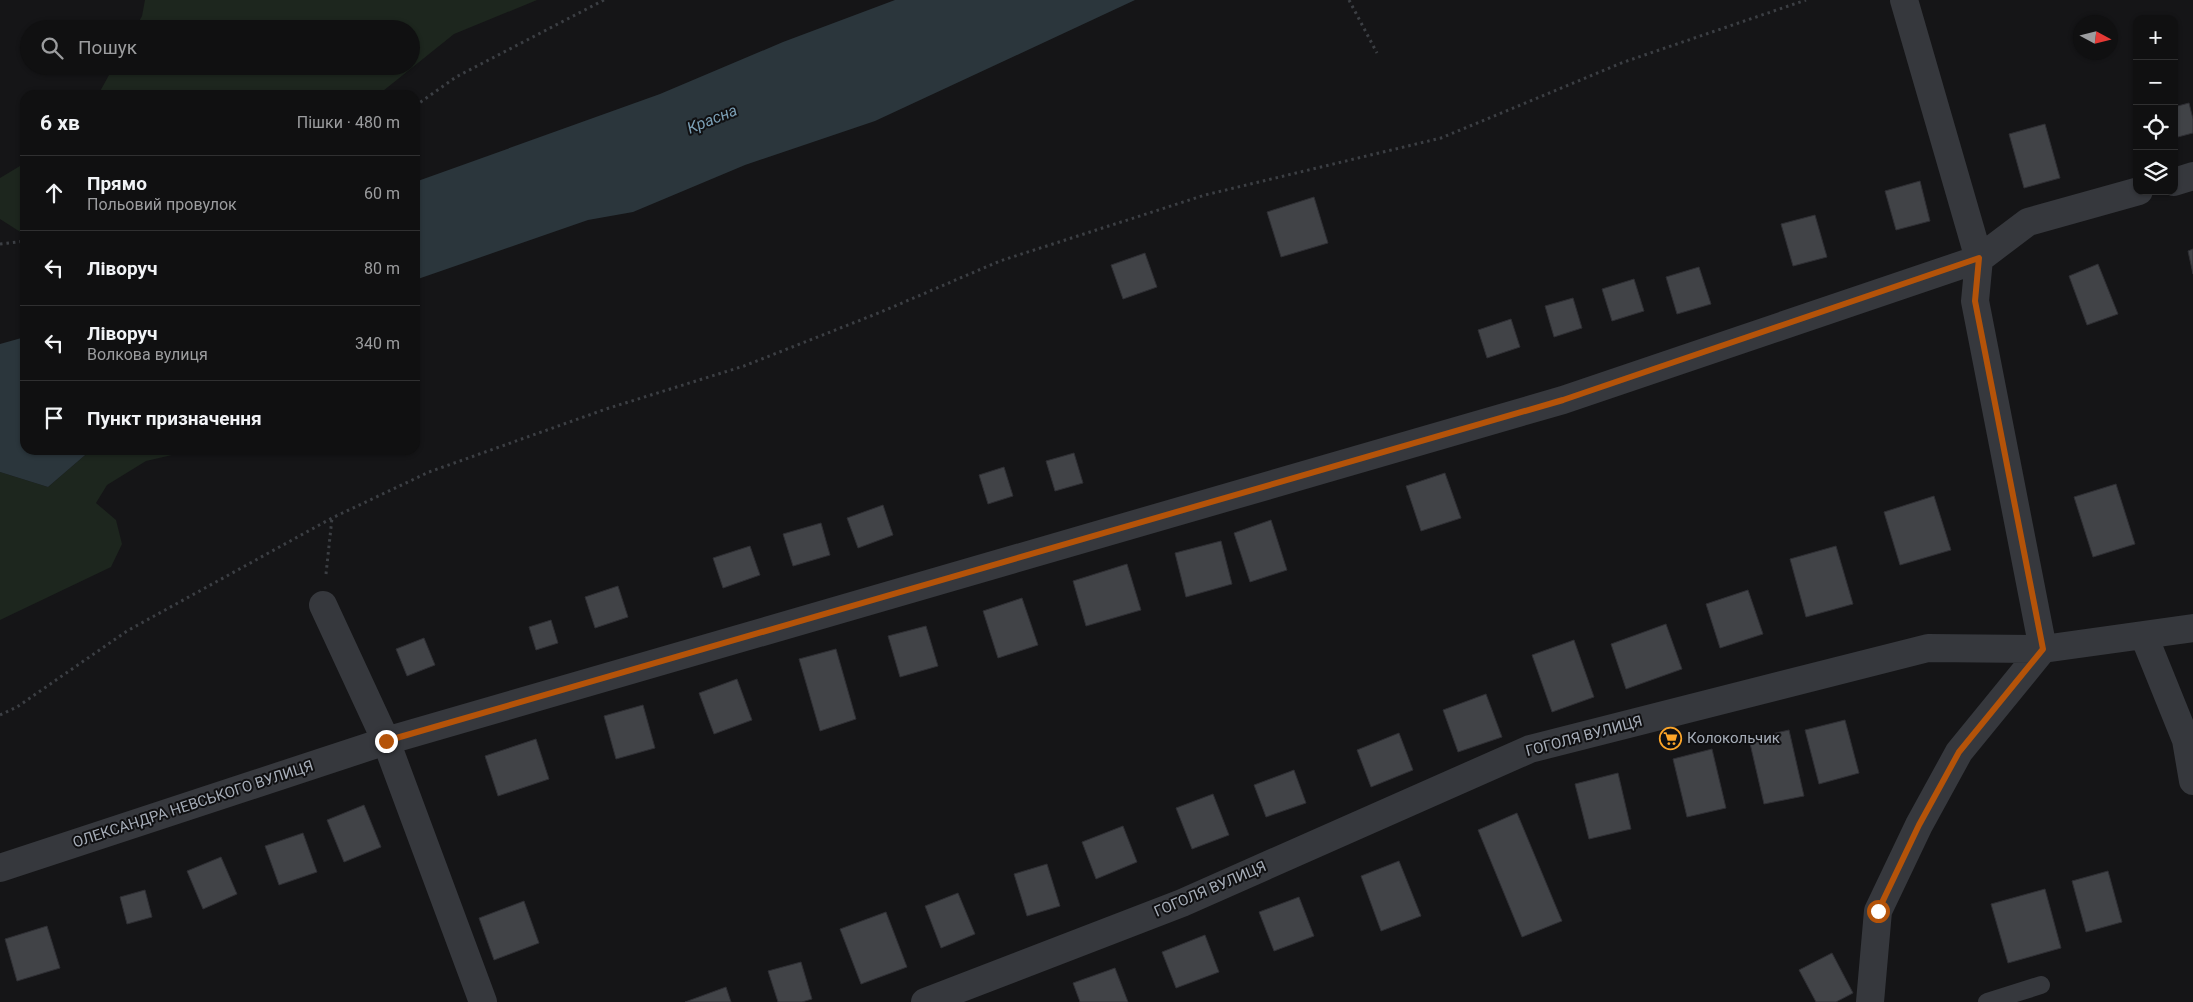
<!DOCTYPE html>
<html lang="uk">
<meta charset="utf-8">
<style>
body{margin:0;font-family:Roboto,sans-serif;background:#19191a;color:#f1f3f6}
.controls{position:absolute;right:15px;top:15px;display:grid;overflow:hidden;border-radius:10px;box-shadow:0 1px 4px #0004}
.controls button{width:45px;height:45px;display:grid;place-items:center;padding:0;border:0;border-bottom:1px solid #303031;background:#101011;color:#f1f3f6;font:25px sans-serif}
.compass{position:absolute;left:2073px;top:15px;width:45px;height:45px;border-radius:50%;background:#101011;box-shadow:0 1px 4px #0004;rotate:97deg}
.stop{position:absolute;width:15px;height:15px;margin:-11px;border:4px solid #b45309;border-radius:50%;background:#fff}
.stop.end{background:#b45309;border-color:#fff;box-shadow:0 1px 5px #0008}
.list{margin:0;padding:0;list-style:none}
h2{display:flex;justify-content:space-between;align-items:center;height:65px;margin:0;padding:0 20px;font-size:21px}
h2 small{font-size:16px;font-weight:400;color:#9c9d9f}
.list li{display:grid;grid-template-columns:32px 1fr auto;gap:15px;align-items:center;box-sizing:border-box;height:75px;padding:0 20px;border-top:1px solid #303031}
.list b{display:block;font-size:19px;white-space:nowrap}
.list p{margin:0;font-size:16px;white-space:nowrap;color:#9c9d9f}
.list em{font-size:16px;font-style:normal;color:#9c9d9f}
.icon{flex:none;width:28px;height:28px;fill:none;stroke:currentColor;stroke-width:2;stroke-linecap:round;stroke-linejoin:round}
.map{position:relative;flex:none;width:2193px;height:1002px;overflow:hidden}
.search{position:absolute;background:#101011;box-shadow:0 1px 4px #0004;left:20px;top:20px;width:400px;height:55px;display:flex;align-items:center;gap:12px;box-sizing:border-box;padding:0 18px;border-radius:28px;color:#9c9d9f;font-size:19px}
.panel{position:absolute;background:#101011;box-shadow:0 1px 4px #0004;left:20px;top:90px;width:400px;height:365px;border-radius:15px}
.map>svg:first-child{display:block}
</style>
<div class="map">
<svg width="2193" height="1002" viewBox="0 0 2193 1002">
<rect width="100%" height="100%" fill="#151517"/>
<path fill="#1d261e" d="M145,0h392l-83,34 -76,61h-280l16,-29h297v-37h-276l7,-13z
M25,163v72l-25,-16v-41z
M91,450h146l-52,2 -39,9 -39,24 -11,18 20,17 6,24 -11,23 -111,53v-148l48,15z"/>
<path fill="#2b363c" d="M895,0h240l-260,121 -130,44 -112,47 -45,8 -173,60v-98l245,-88 123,-52z
M25,337v113h66l-43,37 -48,-15v-128z"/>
<path fill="#414347" stroke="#2f2f34" d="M2189,103l4,16v14l-19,5v-31z
M2045,124l15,54 -36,10 -15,-54z
M1920,181l10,40 -34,9 -11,-39z
M1314,197l14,46 -47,14 -14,-45z
M1815,215l12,42 -34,9 -12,-42z
M2193,249v25l-5,-23z
M1145,253l12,34 -34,12 -12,-34z
M2098,264l20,50 -31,11 -18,-49z
M1699,267l12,37 -34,10 -11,-37z
M1634,279l10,32 -32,10 -10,-32z
M1573,298l9,30 -28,9 -9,-31z
M1511,319l9,28 -33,11 -9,-28z
M1074,453l9,30 -28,8 -9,-30z
M1004,467l9,29 -25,8 -9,-29z
M1445,473l16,45 -40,13 -15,-45z
M2116,484l19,60 -42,13 -19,-60z
M1934,496l17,54 -51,15 -16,-53z
M883,505l10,30 -35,13 -11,-30z
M1271,520l16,50 -37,12 -16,-49z
M821,523l9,32 -37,11 -10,-32z
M1221,541l11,43 -46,13 -11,-44z
M750,546l10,29 -37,13 -10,-30z
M1836,546l17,58 -47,13 -16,-58z
M1127,564l14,46 -55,16 -13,-45z
M618,586l10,31 -33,11 -10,-31z
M1748,590l15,44 -43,14 -14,-44z
M1022,598l16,47 -40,13 -15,-47z
M551,620l7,23 -22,7 -7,-23z
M1666,624l16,45 -56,20 -15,-45z
M926,626l12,40 -38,11 -12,-41z
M424,638l11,27 -28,11 -11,-27z
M1574,640l20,57 -42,15 -20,-57z
M836,649l20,70 -36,12 -21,-72z
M737,679l15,41 -38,14 -15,-41z
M1486,694l16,43 -44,15 -15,-42z
M643,705l12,43 -39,11 -12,-43z
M1845,720l14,53 -40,11 -14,-54z
M1789,730l15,66 -40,8 -15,-65z
M1399,733l14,37 -42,17 -14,-37z
M536,739l13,40 -51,17 -13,-40z
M1712,749l14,59 -39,9 -14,-58z
M1294,770l12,33 -40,14 -12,-32z
M1618,773l13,56 -42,10 -14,-55z
M1213,794l16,41 -37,14 -16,-41z
M364,805l17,42 -37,15 -17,-42z
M1517,813l45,108 -40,16 -44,-107z
M1123,826l14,36 -41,17 -14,-37z
M303,833l14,39 -38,13 -14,-39z
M221,857l16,37 -34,15 -16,-38z
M1399,861l22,55 -40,15 -20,-55z
M1047,864l13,42 -33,10 -13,-42z
M2108,871l14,51 -36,10 -14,-51z
M2045,889l16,59 -53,15 -17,-59z
M145,890l7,27 -25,7 -7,-27z
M958,893l17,41 -34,14 -16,-42z
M1299,897l15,39 -40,15 -15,-39z
M524,901l15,42 -45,17 -15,-42z
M886,912l21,55 -46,17 -21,-55z
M47,926l13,42 -43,13 -12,-42z
M1205,935l14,37 -43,16 -14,-36z
M1832,953l21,40 -17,9h-20l-17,-32z
M801,962l11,37 -10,3h-24l-10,-31z
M1115,968l13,34h-48l-7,-19z
M726,987l5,15h-46z"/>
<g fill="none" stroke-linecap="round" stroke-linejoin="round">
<path stroke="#3c3f44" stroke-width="3" stroke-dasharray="2.5 4" stroke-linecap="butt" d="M1349,0l28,53
M415,106l41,-29 148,-77
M0,244l25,-3
M326,574l6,-56
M0,715l17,-8 110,-76 205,-113 97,-46 177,-63 138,-43 137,-54 119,-51 205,-66 236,-57 183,-76 182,-62"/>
<path stroke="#36383d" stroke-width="18" d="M1987,1002l54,-17"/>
<path stroke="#36383d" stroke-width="28" d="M2174,182l19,-6
M323,605l63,136 97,261
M2144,636l42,104 7,41
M0,868l386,-127 1177,-341 416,-141 49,-37 111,-31
M925,1002l257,-99 348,-154 398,-101 115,1 150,-21
M1870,1002l8,-91 41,-86 40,-73 84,-103 -68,-348 4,-42 -75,-259"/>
</g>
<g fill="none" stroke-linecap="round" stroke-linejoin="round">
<path stroke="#b45309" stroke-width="6" d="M386,741l1177,-341 416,-142 -4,43 68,348 -84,103 -40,73 -41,86"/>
</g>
<defs>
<symbol id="supermarket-ring" viewBox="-11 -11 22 22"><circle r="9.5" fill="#101012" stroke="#fca529" stroke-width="1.5"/><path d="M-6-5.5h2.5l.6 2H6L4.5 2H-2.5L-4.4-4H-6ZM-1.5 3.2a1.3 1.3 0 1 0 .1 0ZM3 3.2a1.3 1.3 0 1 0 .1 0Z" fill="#fca529"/></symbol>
</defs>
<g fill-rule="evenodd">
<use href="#supermarket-ring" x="1658" y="726" width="25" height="25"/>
</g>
<g text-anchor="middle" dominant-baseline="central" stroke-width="4" stroke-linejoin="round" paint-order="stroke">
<g font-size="15" fill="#a6adb8" stroke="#101012">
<text transform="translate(1584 736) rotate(-15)">ГОГОЛЯ ВУЛИЦЯ</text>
<text transform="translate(193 804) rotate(-18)">ОЛЕКСАНДРА НЕВСЬКОГО ВУЛИЦЯ</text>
<text transform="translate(1210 889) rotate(-23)">ГОГОЛЯ ВУЛИЦЯ</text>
</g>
<g font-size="15" fill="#a6adb8" stroke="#101012" text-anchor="start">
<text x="1687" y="738">Колокольчик</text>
</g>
<g font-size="16" font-style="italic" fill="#7b9fb5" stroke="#101012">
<text transform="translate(712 119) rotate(-22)">Красна</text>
</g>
</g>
</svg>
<div class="controls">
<button>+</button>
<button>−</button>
<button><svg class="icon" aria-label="locate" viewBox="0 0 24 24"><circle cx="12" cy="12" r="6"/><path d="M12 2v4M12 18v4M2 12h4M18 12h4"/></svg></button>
<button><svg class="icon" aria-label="layers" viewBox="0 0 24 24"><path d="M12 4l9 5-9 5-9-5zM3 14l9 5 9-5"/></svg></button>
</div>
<svg class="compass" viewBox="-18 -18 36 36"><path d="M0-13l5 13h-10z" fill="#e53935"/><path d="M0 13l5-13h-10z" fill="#9c9d9f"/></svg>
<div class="stop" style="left:1878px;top:911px"></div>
<div class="stop end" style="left:386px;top:741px"></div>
<div class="search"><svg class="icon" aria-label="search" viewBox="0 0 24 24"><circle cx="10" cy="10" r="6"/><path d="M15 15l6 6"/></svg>Пошук</div>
<section class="panel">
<h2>6 хв<small>Пішки · 480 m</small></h2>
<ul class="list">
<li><svg class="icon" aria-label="ahead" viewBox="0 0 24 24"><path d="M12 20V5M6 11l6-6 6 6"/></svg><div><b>Прямо</b><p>Польовий провулок</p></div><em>60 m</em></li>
<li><svg class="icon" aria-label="left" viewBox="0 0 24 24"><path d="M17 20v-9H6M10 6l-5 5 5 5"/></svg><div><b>Ліворуч</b></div><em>80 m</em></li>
<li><svg class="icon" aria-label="left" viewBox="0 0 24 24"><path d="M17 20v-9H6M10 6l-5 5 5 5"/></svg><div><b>Ліворуч</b><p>Волкова вулиця</p></div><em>340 m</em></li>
<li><svg class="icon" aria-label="arrive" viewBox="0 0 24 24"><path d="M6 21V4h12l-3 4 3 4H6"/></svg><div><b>Пункт призначення</b></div></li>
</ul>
</section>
</div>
